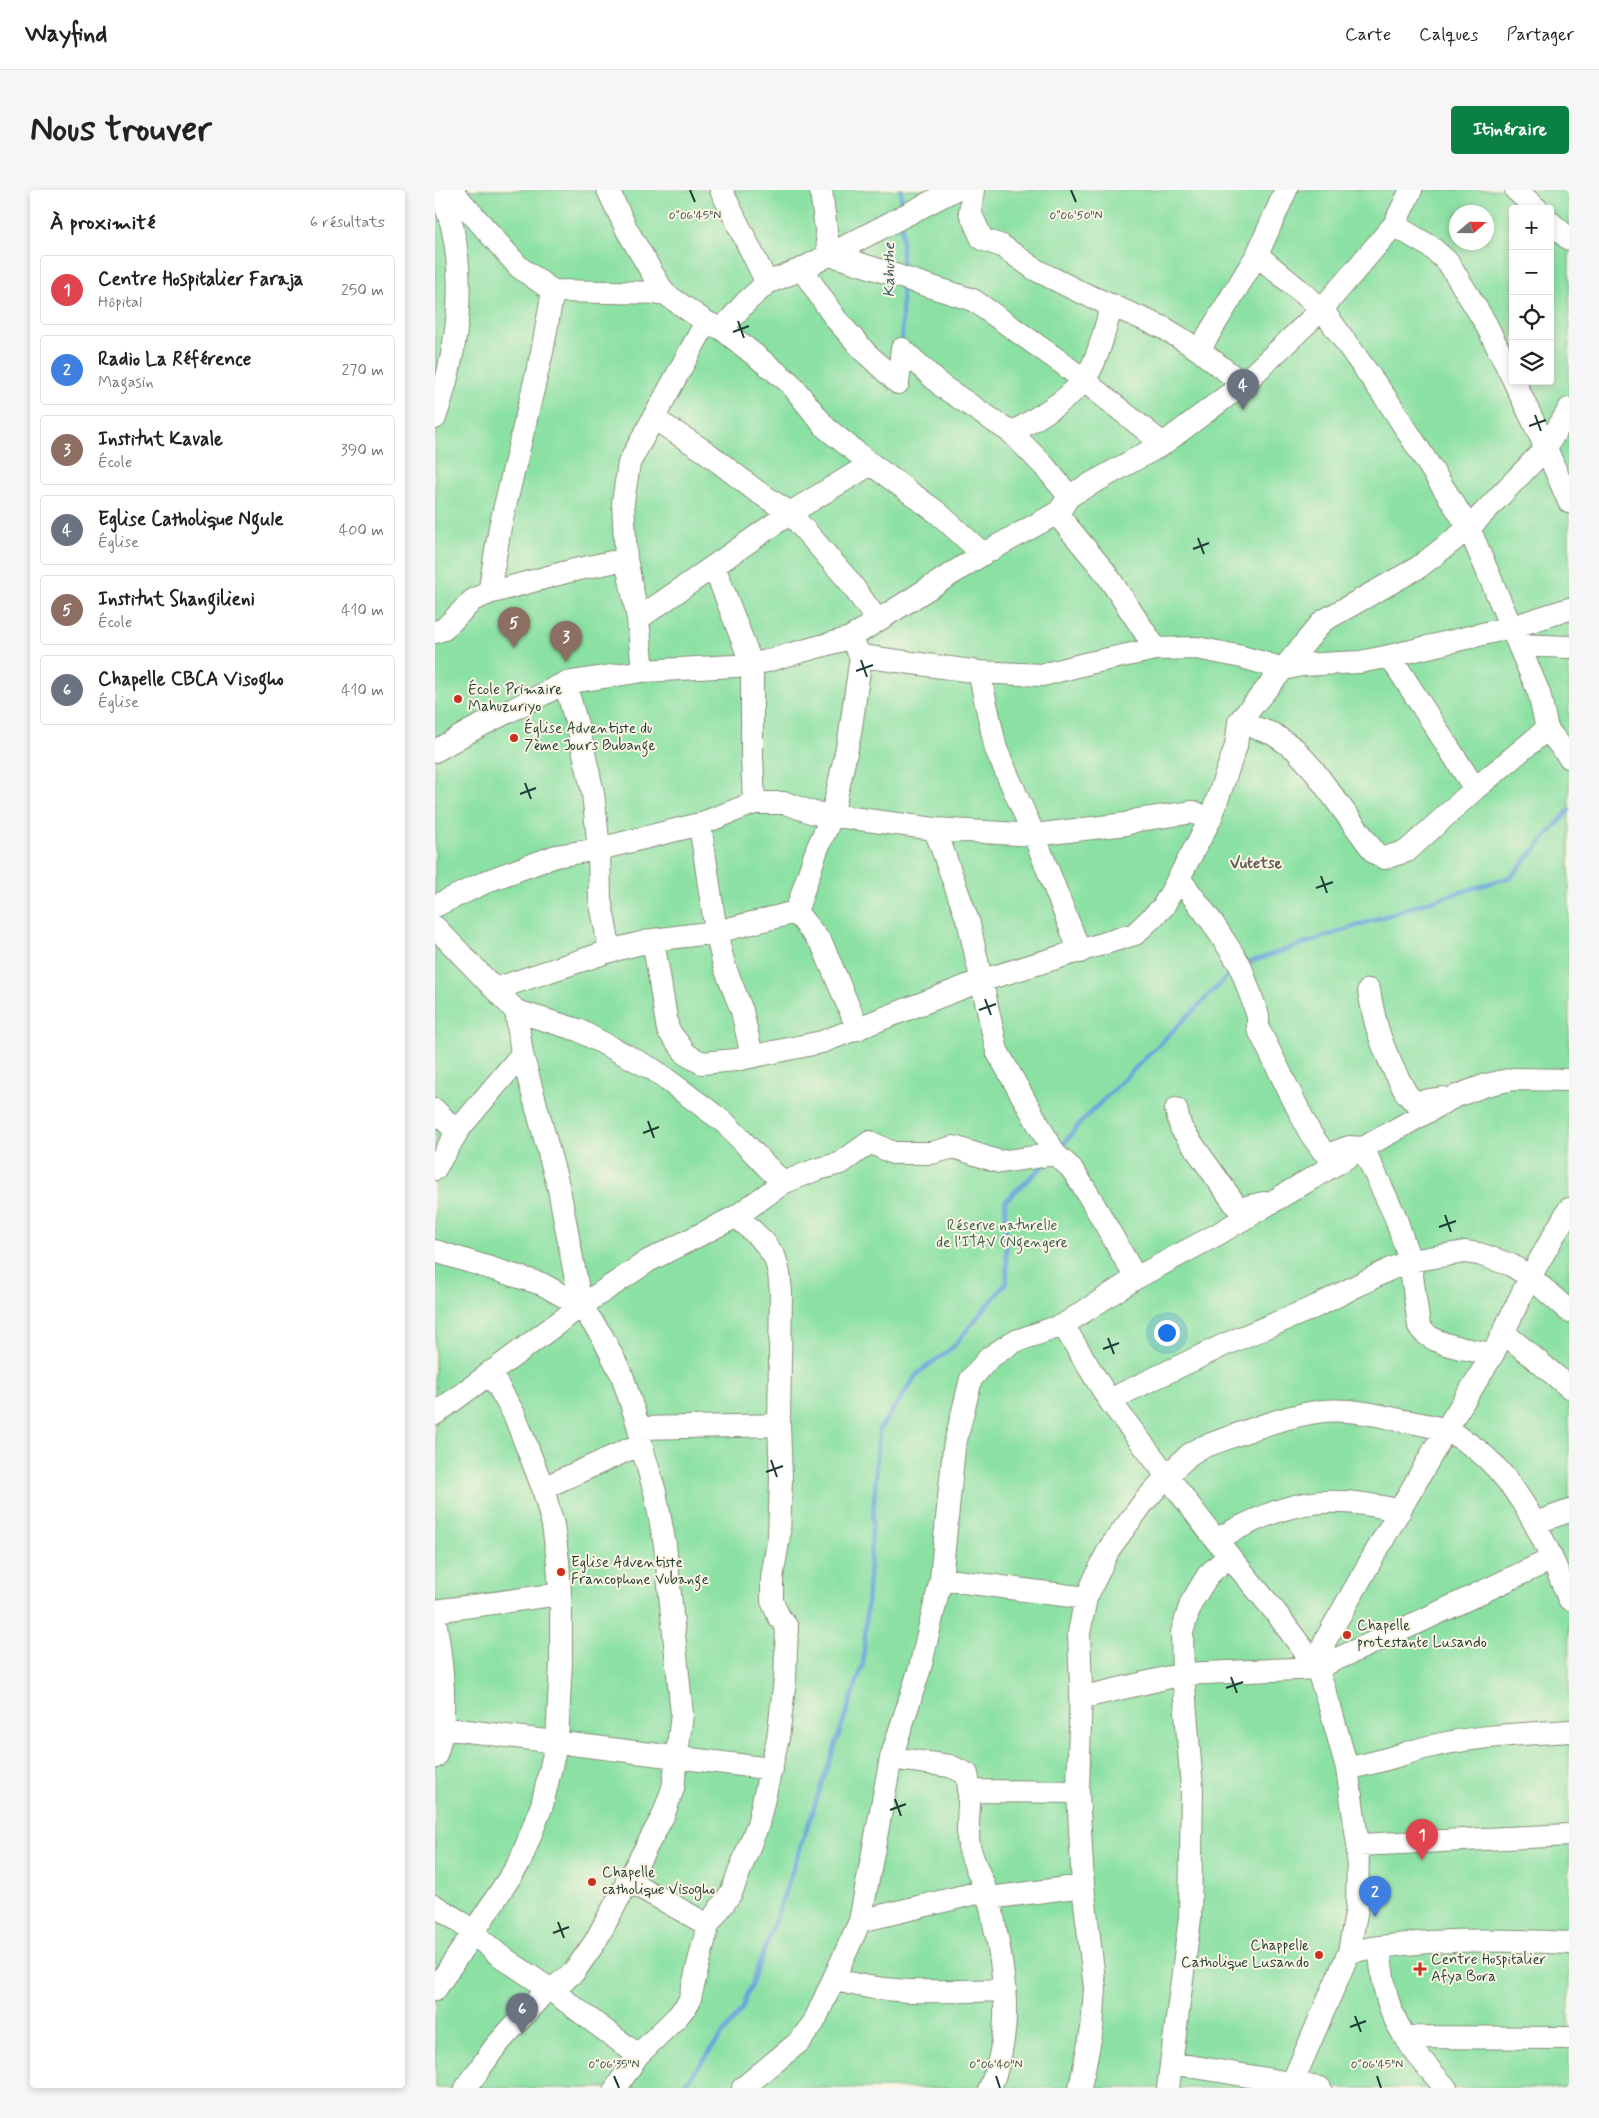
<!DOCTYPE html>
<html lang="fr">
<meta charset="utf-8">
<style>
body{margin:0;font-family:Mynerve,sans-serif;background:#f6f6f6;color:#222}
.controls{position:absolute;right:15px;top:15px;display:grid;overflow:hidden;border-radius:5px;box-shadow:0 2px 8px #0003}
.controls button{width:45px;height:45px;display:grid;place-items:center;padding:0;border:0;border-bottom:1px solid #e0e0e0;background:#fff;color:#222;font:25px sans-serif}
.compass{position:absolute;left:1014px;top:15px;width:45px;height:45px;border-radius:50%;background:#fff;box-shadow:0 2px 8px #0003;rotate:70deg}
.you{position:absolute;left:731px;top:1142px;width:18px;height:18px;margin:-12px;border:4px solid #fff;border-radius:50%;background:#1a73e8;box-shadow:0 0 0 8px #1a73e833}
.badge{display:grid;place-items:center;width:32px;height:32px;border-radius:50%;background:#0b8043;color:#fff;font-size:16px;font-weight:700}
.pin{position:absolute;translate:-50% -41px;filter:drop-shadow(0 1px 2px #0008)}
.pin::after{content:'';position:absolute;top:26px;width:18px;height:15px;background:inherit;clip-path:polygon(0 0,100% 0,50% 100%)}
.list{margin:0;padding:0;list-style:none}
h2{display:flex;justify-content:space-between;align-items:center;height:65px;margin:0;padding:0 20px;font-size:21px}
h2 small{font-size:16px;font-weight:400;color:#767676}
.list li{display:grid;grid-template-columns:32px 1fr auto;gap:15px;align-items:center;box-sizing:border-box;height:70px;margin:0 10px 10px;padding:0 10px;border:1px solid #e0e0e0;border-radius:5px}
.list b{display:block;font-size:19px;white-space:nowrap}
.list p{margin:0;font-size:16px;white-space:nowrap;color:#767676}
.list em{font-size:16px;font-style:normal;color:#767676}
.icon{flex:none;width:28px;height:28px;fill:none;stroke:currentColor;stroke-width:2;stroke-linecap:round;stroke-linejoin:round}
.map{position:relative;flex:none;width:1134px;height:1898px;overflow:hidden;border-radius:5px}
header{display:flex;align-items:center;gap:30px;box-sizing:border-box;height:70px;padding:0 25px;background:#fff;border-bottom:1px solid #e0e0e0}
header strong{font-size:24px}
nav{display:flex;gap:28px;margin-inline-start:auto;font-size:18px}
.intro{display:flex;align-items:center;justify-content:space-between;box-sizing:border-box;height:120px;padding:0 30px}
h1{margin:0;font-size:35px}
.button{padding:12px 22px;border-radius:5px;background:#0b8043;color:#fff;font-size:18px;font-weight:700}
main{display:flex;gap:30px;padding:0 30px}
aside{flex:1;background:#fff;border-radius:5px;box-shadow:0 2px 8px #0003}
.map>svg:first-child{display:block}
</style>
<header>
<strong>Wayfind</strong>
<nav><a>Carte</a><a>Calques</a><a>Partager</a></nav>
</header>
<div class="intro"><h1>Nous trouver</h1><a class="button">Itinéraire</a></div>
<main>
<aside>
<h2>À proximité<small>6 résultats</small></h2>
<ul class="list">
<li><span class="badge" style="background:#e0444e">1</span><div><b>Centre Hospitalier Faraja</b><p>Hôpital</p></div><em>250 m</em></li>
<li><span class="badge" style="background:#3f7fe0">2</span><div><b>Radio La Référence</b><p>Magasin</p></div><em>270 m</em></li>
<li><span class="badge" style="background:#8d6e63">3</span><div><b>Institut Kavale</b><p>École</p></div><em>390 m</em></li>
<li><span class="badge" style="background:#6b7280">4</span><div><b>Eglise Catholique Ngule</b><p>Église</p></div><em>400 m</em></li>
<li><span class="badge" style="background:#8d6e63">5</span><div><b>Institut Shangilieni</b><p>École</p></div><em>410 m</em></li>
<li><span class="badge" style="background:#6b7280">6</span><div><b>Chapelle CBCA Visogho</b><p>Église</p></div><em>410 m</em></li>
</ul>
</aside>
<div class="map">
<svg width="1134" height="1898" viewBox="0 0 1134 1898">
<rect width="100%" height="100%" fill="#fcf5e5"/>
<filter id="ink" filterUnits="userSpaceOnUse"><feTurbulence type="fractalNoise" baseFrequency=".02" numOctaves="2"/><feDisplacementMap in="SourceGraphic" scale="10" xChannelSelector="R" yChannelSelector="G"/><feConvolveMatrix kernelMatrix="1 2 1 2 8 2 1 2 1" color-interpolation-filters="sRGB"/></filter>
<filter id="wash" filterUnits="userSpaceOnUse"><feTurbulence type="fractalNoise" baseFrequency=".0096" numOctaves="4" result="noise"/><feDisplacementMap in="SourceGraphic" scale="20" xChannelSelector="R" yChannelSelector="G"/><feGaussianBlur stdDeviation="1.12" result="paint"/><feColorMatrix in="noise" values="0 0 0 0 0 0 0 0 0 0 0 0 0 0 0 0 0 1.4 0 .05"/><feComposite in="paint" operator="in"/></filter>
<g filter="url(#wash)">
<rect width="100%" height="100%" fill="#ecdfbd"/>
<path fill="#8be1a4" stroke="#558f6c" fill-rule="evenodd" d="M0,0h1134v1898h-1134zM1078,19h37v172h-37zM1022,22h30v30h-30z"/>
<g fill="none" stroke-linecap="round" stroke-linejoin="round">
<path stroke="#6aa7dc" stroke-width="4.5" d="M466,0l1,21
M467,81v-48
M467,153v-60
M812,773l174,-59 90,-27 58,-67
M625,959l21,-27 153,-152
M247,1898l60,-79 37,-99 84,-246 16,-234 39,-57 34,-25 55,-66 -2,-81 39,-36"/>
</g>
</g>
<g filter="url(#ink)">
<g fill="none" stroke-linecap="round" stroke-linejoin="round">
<defs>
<path id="minor" d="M16,0l68,77 34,24 111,2 42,29 16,7 68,54 36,45 45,36 67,49 45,41
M173,0l19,40 37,63
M286,0l46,93
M386,0l8,64 144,46 89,63 101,81
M538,0l-3,22 12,27 20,7 34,24 42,21 86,37 35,22 44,34
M1081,0l21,19
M1115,32l19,17
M959,35l37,22 17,15 38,62 27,55
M822,65l65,54 68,95 79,124 70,165 8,36 22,28
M367,79l33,49 30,34 33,31 4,-34
M287,139l23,-26 22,-20 35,-14 152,-79
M467,159l41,38 69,46 33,34 24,29
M764,160l58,-95 29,-65
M1079,191l32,67 23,54
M0,228c21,-62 32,-127 17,-192 -3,-12 -8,-24 -12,-36
M218,228l53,34 49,38 35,23 59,68 28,39
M577,243c24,-15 53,-30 71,-52 15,-18 22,-54 29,-76
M621,323l49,59 51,77
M54,403l11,-66 42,-175 11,-61
M203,429l152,-106 81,-49
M0,442l9,-3 29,-29 16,-7 81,-22 56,-12
M415,448l11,18 118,16 63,3 47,-12 67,-14 41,-1 45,9 42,12 17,-4 59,-3 30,-6 122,-29 57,-18
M1084,455l50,2
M955,466l85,133
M208,481l-5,-52 -12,-60 -3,-57 6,-39 77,-141
M544,482l17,77 38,86 46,117
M130,493l15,52 13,58 6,56 1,50 10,52
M804,532l34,12 22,15 17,19 63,85 9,5 23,-7 68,-62 72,-60
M0,561l37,-21 93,-47 78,-12 109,-6 98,-27 133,-84 76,-42 10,-16 94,-52 80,-60 79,-75 72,-84 17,-35
M319,613h31l29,10 121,16 99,6 92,-11 12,-4 55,-8 17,8
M265,634l16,108 8,33 18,46 10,45
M500,639l34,95 28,127 58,103 16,14 14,21 51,89
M744,688l33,44 28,43 18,51v12l52,105 13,18 9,2 17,-6 14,1 32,68 15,45 9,65c11,20 53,24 74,28
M0,716l55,-26 66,-24 43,-7 101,-25 54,-21 -2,-47v-91l-38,-99
M361,722l21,-63 15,-33 18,-82 11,-78
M361,722l26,32 36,85
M0,737l81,84 62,19 76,40 71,53 58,60
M218,750l15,90 19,25 15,8 34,-3 86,-18 158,-61 155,-47 28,-27 47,-87 26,-74 3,-24 84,-101 96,-54 50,-39 77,-80 23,-39
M60,799l115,-38 43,-11 63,-8 80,-20
M934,800c6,36 12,55 29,88 6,11 8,18 18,24l26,-4
M81,821l6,43 37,135 22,117 21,30 20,39 17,53 2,16 14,48 10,53 17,169 -9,74 -10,28 -68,126 -21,30 -23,18
M741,919l5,19 56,79 5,1 22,-5
M0,920l22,22
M0,979l24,-40 63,-75
M0,1061l107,33 39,22
M628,1135l46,75 107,140 61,74 40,54
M1069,1143l65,54
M674,1210l115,-55 93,-39 71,-36 22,-9 55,-9 14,2 32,11 19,12 39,34
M0,1224l146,-108 67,-45 89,-45 46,-33 32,-13 26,-7 29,-21 23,11h38l23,-6 46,15 55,-8
M204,1238l140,-3
M108,1298l98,-44
M1100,1333l34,-12
M781,1350c66,-38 109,-48 184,-29
M506,1389l145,19
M0,1421l125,-17
M0,1428c6,39 15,102 0,139
M645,1508l103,-24 134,-6 106,-48 129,-61
M0,1537l337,42
M456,1568l59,8 17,8c6,25 -2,46 2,72 4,18 15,36 20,54 4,12 5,25 8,37 10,54 14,99 -7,151
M912,1578c28,-4 54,-14 81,-21 46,-11 95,-13 141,-16
M536,1601l107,1
M923,1655l211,-10
M192,1690l81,45
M554,1708l94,-12
M0,1716l24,15 40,34 52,35 87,65
M425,1731l125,-30
M944,1757c2,17 4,37 9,54 10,33 35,62 58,87
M914,1762c72,-14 147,-13 220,-9
M399,1789c55,17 114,12 171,11
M0,1800l85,-128 22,-57 15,-64 4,-79v-52l-3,-49 -5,-36 -10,-37 -29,-74 -24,-42
M972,1847l162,1
M736,1873l149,25
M31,1898l29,-41 53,-59
M181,1898l22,-33 40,-39 11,-14 19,-77 23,-32 27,-69 20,-86 7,-59 2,-52 -8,-10 -7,-16v-23l7,-42 2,-57 -2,-54 2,-133 -2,-19 -4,-15 -11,-16 -27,-26
M308,1898l57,-47 14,-19 46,-101 31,-163 29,-90 21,-89 13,-131 17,-69 18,-21 24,-16 50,-17 73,-47 82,-44 145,-86 91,-51 32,-12 27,-6 56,1
M645,1898l12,-59 3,-41 -12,-102 -5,-94 3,-104 -2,-55 7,-35 23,-49 34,-46 24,-27 23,-22 10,-6c40,-14 81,-32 124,-37 25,-2 50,3 75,9 15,3 33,5 48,11 65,30 96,105 122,168
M733,1898l22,-170 2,-130 -9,-114 -1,-42 9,-29 17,-28 21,-19
M855,1898l59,-136 8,-44 1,-63 -11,-77 -17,-61 -13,-39 8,-27 120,-210 48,-77 37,-77 39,-68"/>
</defs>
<use href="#minor" stroke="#868e78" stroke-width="24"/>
<use href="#minor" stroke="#fff" stroke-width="22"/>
</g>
</g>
<path fill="none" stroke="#1f3d34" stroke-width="2" d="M255,0l5,12M636,0l5,12M303,131l6,17M298,142l16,-6M1100,225l6,16M1094,236l17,-6M763,348l6,16M758,359l16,-6M426,470l6,17M421,481l17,-6M90,593l6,16M85,604l16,-6M886,686l6,17M881,698l17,-6M550,809l6,16M544,820l17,-6M213,931l6,17M208,943l16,-6M1010,1025l6,17M1004,1037l17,-6M673,1148l6,16M668,1159l16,-6M336,1270l6,17M331,1282l17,-6M796,1487l6,16M791,1498l17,-6M460,1609l6,17M455,1620l16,-6M123,1732l6,16M118,1743l16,-6M920,1826l6,16M915,1837l16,-6M179,1886l5,12M561,1886l4,12M942,1886l4,12"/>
<g fill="#c8321e" stroke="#fcf5e5" stroke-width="2">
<circle cx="23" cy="509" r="5"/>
<circle cx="79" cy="548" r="5"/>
<circle cx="126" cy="1382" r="5"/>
<circle cx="912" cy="1445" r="5"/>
<circle cx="157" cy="1692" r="5"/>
<circle cx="884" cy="1765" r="5"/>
<path d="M982.5 1771.5h5v5h5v5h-5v5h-5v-5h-5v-5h5z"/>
</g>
<g text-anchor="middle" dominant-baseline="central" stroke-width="4" stroke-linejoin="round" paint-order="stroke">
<g font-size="15" fill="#1f3d34" stroke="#fcf5e5" text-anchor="start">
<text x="33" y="500">École Primaire<tspan x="33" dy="17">Mahuzuriyo</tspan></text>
<text x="89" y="539">Église Adventiste du<tspan x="89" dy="17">7ème Jours Bubange</tspan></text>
<text x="136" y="1373">Eglise Adventiste<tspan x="136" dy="17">Francophone Vubange</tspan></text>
<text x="922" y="1436">Chapelle<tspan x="922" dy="17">protestante Lusando</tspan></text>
<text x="167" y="1683">Chapelle<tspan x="167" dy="17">catholique Visogho</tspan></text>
<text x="874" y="1756" text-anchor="end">Chappelle<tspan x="874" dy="17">Catholique Lusando</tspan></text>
<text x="996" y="1770">Centre Hospitalier<tspan x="996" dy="17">Afya Bora</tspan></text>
</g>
<g font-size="15" fill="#355e4a" stroke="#fcf5e5">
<text x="567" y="1036">Réserve naturelle<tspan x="567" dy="17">de l'ITAV (Ngengere</tspan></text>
</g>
<g font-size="16" font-style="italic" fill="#365d66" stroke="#fcf5e5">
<text transform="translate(454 80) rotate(-90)">Kahuthe</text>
</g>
<g font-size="16" font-weight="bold" fill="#5e5d56" stroke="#fcf5e5">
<text x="821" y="673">Vutetse</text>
</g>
</g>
<g font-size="12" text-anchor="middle" fill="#1f3d34" stroke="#fcf5e5" stroke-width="4" stroke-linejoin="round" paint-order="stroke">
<text x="260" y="29">0°06'45"N</text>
<text x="641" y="29">0°06'50"N</text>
<text x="179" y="1878">0°06'35"N</text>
<text x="561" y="1878">0°06'40"N</text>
<text x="942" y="1878">0°06'45"N</text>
</g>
</svg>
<div class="controls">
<button>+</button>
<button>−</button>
<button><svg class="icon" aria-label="locate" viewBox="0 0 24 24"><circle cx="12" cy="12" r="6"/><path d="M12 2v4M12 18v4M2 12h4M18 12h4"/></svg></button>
<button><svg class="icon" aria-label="layers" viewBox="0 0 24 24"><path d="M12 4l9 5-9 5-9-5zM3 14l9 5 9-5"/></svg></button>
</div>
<svg class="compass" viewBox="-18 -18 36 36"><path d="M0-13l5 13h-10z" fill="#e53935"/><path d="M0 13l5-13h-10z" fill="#767676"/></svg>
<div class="you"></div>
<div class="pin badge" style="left:987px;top:1670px;background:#e0444e">1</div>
<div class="pin badge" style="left:940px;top:1727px;background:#3f7fe0">2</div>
<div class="pin badge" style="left:131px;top:472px;background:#8d6e63">3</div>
<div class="pin badge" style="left:808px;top:220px;background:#6b7280">4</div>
<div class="pin badge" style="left:79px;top:458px;background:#8d6e63">5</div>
<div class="pin badge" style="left:87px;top:1844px;background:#6b7280">6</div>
</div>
</main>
